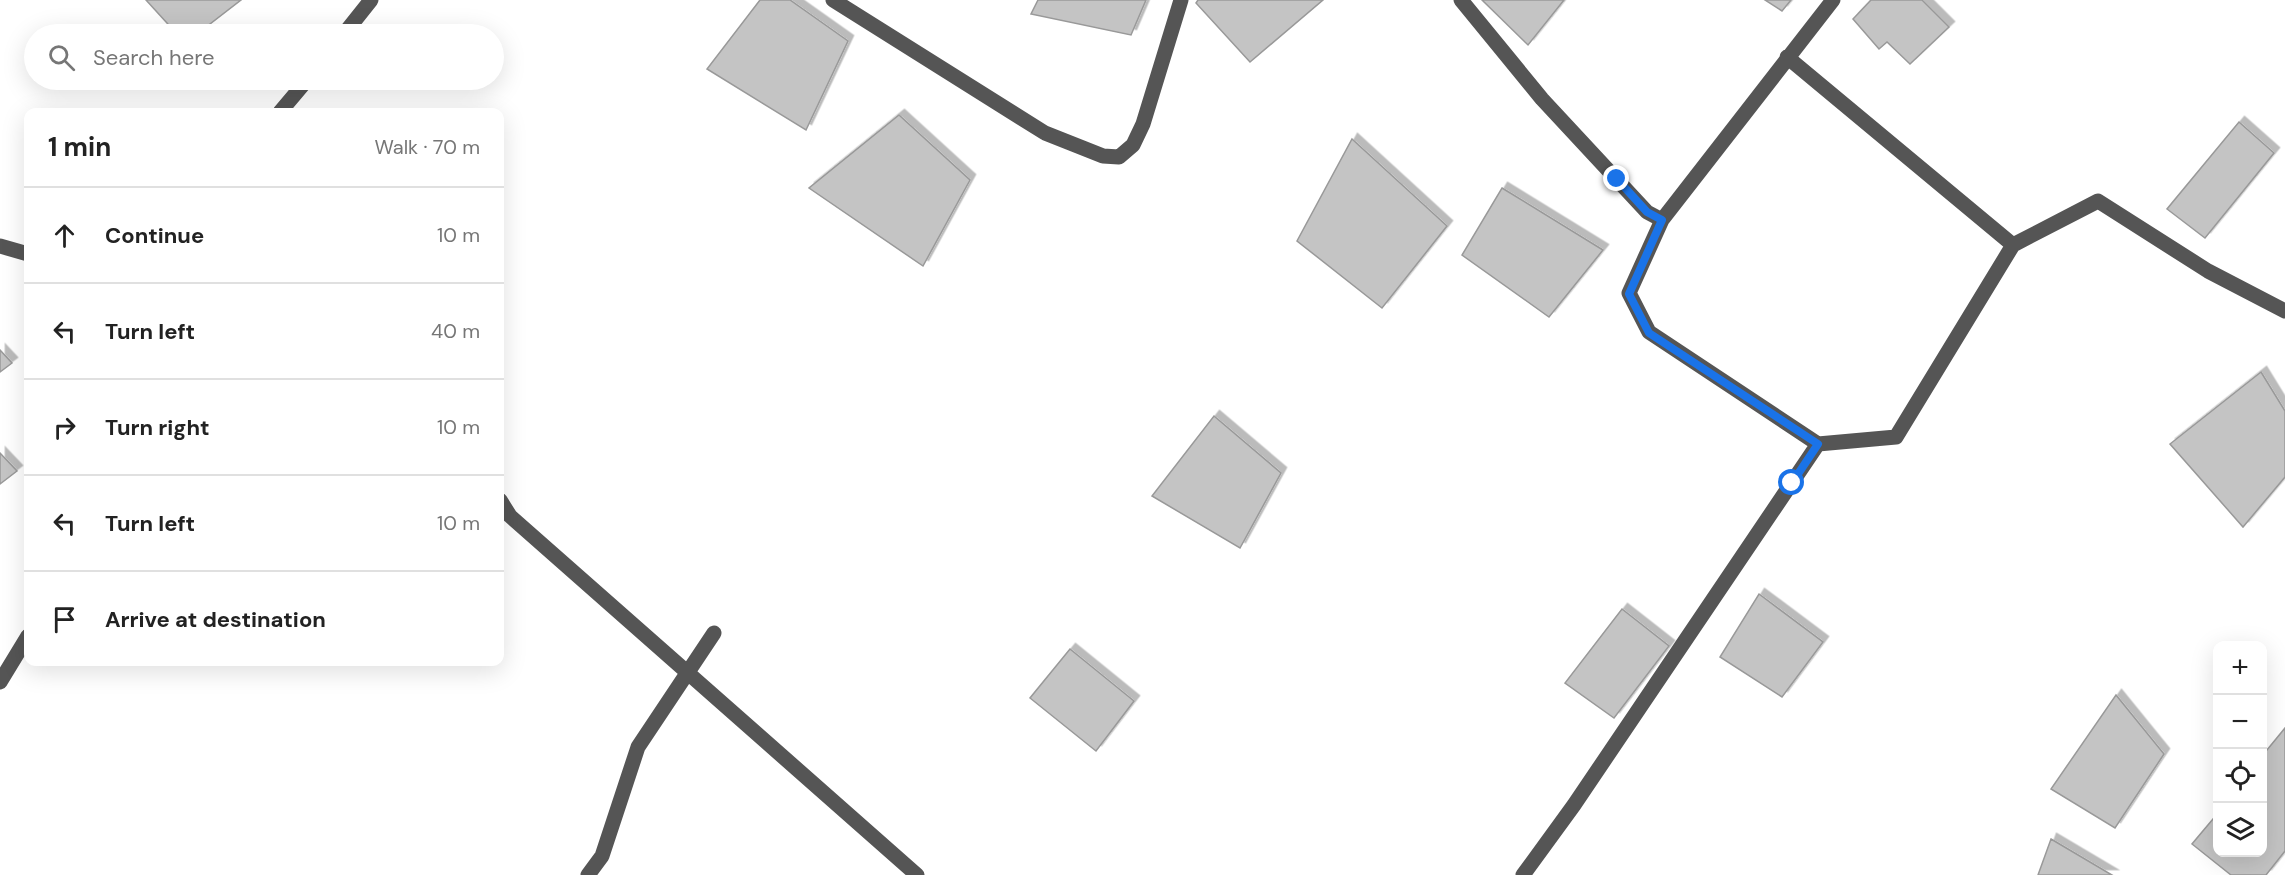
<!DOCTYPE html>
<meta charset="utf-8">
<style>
body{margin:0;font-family:"DM Sans",sans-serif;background:#f6f6f6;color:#222}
.controls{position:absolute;right:18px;bottom:18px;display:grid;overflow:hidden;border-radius:12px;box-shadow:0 6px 24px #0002}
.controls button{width:54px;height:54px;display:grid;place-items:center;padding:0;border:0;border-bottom:2px solid #e0e0e0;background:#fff;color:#222;font:30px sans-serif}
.stop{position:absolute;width:18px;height:18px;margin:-14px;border:4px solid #1a73e8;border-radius:50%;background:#fff}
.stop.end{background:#1a73e8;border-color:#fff;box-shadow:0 2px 6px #0008}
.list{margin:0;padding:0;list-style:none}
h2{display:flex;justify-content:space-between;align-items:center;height:78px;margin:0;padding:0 24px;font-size:26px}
h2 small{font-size:20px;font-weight:400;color:#767676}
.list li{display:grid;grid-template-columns:39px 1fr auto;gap:18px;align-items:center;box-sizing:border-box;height:96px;padding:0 24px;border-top:2px solid #e0e0e0}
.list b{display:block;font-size:22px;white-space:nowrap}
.list em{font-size:20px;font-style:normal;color:#767676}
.icon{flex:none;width:33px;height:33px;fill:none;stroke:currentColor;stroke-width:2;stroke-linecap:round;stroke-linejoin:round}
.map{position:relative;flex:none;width:2285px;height:875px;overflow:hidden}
.search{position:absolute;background:#fff;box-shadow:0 6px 24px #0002;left:24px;top:24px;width:480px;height:66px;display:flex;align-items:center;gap:15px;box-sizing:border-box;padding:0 21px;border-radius:33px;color:#767676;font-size:22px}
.panel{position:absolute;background:#fff;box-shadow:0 6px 24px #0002;left:24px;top:108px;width:480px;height:558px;border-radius:12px}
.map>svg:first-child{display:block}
</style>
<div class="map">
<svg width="2285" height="875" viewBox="0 0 2285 875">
<defs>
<filter id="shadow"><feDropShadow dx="5.5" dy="-5.5" stdDeviation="0" flood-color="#0004"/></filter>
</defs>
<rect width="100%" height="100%" fill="#fff"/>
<path fill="#c4c4c4" stroke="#999" stroke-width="1.5" filter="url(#shadow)" d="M146,0h95l-44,34h-20z
M760,0h30l58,41 -42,89 -99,-61z
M1038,0h108l-15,35 -100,-21z
M1198,0h125l-73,62 -54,-59z
M1482,0h82l-36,45z
M1765,0h26l-9,11z
M1871,0h51l27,27 -39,37 -23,-22 -8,7 -26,-30z
M899,115l71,65 -47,86 -114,-78z
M2239,122l35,31 -69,85 -38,-29z
M1352,139l95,87 -65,82 -85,-67z
M1502,188l101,62 -54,67 -87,-62z
M0,350l12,13 -12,9z
M2261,372l24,39v66l-42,50 -73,-83z
M1214,416l67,57 -41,75 -88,-52z
M0,453l17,18 -17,13z
M1759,594l64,48 -41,55 -62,-40z
M1622,609l47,37 -55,72 -49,-35z
M1070,649l64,52 -38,50 -66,-53z
M2116,695l48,59 -49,74 -64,-39z
M2285,728v123l-19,24h-35l-39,-31 26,-31v39h44v-96z
M2051,839l61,36h-74z"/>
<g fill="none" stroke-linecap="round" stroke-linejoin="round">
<path stroke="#555" stroke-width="15" d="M833,0l212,133 58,23 16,1 14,-12 10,-21 38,-124
M1461,0l81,99 105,113 15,8
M1833,0l-171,220 -33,73 20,39 169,112 78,-7 117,-192
M344,34l27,-34
M1787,57l226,188 85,-44 110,70 77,40
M280,112l27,-32
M0,246l28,8
M500,500l10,16 407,359
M0,682l28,-46
M588,875l14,-19 36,-109 76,-114
M1523,875l51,-70 244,-361"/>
</g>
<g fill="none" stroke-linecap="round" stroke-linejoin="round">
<path stroke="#1a73e8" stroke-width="8" d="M1617,179l30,33 15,8 -33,74 20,39 169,111 -26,39"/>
</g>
</svg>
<div class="controls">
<button>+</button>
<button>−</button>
<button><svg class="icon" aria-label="locate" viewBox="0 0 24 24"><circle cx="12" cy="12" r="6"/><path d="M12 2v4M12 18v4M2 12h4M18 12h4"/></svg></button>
<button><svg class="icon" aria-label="layers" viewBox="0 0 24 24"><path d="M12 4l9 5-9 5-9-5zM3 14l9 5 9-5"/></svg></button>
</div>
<div class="stop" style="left:1792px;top:483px"></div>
<div class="stop end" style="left:1617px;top:179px"></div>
<div class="search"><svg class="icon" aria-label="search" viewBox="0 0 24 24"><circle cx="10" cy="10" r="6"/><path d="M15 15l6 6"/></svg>Search here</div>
<section class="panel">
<h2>1 min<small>Walk · 70 m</small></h2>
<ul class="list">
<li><svg class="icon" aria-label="ahead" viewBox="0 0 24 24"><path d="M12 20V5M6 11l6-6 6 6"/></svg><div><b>Continue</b></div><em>10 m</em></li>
<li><svg class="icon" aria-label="left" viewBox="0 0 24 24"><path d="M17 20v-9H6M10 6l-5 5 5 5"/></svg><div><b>Turn left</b></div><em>40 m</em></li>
<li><svg class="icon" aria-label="right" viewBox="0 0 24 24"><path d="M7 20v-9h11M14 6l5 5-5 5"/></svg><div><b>Turn right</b></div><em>10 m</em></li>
<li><svg class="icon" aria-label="left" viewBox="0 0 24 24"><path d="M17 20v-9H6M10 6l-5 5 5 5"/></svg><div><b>Turn left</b></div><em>10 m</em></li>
<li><svg class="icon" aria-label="arrive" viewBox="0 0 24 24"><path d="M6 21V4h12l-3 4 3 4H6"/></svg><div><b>Arrive at destination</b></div></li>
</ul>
</section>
</div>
